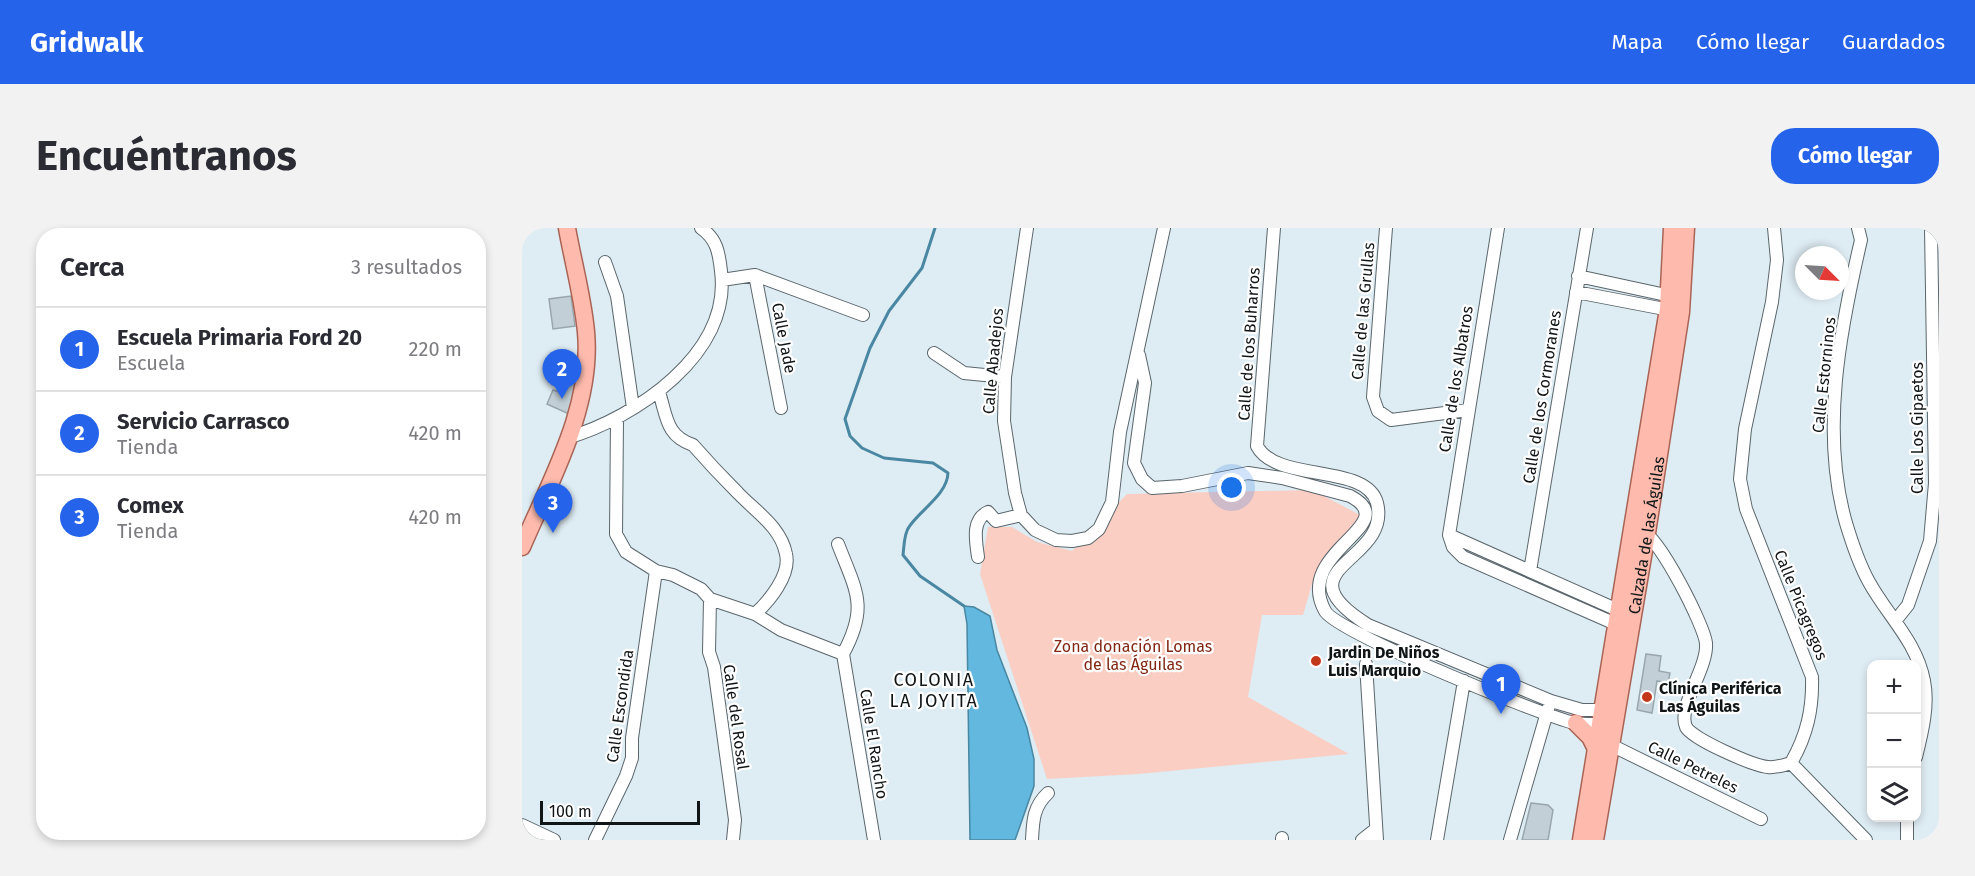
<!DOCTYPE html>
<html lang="es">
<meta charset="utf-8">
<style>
body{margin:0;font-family:"Fira Sans",sans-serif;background:#f2f2f3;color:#2b2b33}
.controls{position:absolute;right:18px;bottom:18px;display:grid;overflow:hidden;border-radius:12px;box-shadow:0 3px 9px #0003}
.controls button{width:54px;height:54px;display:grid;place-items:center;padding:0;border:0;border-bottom:2px solid #e1e1e2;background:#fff;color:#2b2b33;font:30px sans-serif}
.compass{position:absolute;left:1273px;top:18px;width:54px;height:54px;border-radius:50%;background:#fff;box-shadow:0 3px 9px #0003;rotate:114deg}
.scale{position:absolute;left:18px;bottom:15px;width:160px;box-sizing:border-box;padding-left:6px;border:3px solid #101517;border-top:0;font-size:16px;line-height:21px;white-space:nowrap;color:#101517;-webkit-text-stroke:4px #fff;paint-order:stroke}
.you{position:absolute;left:710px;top:260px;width:21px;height:21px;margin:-15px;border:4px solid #fff;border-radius:50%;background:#1a73e8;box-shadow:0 0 0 9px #1a73e833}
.badge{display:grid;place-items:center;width:39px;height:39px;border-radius:50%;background:#2563eb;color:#fff;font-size:20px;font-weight:700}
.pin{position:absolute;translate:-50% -50px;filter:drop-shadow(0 2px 3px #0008)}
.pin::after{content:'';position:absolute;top:32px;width:21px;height:18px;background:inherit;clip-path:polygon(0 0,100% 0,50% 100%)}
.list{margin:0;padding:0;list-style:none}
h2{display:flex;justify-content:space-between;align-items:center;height:78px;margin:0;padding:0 24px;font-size:26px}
h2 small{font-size:20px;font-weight:400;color:#7c7c81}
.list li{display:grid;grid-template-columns:39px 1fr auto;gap:18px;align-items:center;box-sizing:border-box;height:84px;padding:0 24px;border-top:2px solid #e1e1e2}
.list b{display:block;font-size:22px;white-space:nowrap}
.list p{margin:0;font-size:20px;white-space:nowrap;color:#7c7c81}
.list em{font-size:20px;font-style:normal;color:#7c7c81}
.icon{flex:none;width:33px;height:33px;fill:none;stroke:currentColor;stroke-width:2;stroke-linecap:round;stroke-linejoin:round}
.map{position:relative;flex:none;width:1417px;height:612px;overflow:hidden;border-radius:24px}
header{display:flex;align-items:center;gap:36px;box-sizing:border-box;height:84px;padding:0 30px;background:#2563eb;color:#fff}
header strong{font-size:28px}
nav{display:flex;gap:33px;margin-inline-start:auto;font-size:21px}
.intro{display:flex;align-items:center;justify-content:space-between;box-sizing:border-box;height:144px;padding:0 36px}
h1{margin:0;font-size:42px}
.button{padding:15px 27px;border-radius:24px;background:#2563eb;color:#fff;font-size:21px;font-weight:700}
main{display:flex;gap:36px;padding:0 36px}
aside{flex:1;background:#fff;border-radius:24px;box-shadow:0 3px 9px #0003}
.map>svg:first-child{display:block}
</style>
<header>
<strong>Gridwalk</strong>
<nav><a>Mapa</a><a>Cómo llegar</a><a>Guardados</a></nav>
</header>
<div class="intro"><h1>Encuéntranos</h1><a class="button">Cómo llegar</a></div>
<main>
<aside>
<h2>Cerca<small>3 resultados</small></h2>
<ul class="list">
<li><span class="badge">1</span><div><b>Escuela Primaria Ford 20</b><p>Escuela</p></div><em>220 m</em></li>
<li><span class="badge">2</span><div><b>Servicio Carrasco</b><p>Tienda</p></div><em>420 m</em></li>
<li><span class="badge">3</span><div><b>Comex</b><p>Tienda</p></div><em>420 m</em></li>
</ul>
</aside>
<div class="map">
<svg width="1417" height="612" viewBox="0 0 1417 612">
<rect width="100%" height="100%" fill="#deecf3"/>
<path fill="#fbcec3" d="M790,262l54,28 -54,66 -9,31h-41l-14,82 101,57 -211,20 -91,5 -67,-205 8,-47h24l25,15 35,9 55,-57z"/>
<path fill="#62b8de" stroke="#4987a2" stroke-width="1.5" d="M442,378l10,1 16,9 7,34 30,78 7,31v27l-19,54h-45l-3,-216z"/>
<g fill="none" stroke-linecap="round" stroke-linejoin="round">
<path stroke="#4987a2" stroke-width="3" d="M413,0l-13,40 -33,43 -19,37 -25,71 5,17 12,12 22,10 49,5 15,10c-1,22 -28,37 -39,54 -5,6 -5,20 -6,28l17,21 44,30"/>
</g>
<path fill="#c2cfd6" stroke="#99a6ac" stroke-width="1.5" d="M49,68l4,30 -22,3 -4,-30z
M46,152l10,4 -9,30 -22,-10 6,-14 10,3z
M1124,426l15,2 -2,15 11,2 -2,10 -11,-2 -5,32 -15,-3z
M1009,575l17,2 5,5 -5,30h-26z"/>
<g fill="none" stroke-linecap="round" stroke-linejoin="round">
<defs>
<path id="minor" d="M505,0l-22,149 -1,44 11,72 6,22 14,15 21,10 16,1 16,-3 11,-9 13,-27 8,-70 44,-204
M752,0l-17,218c19,37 110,17 120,57 15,60 -101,64 -9,122l183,76 31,9h27
M864,0l-13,169 5,14 13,9 77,-10
M976,0l-49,307 4,12 10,10 155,68
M1336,0l3,12c-21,90 -41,192 -15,283 6,20 13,41 23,59 18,33 48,60 55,99 5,24 -2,52 -8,76
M83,34l12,34 16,112
M233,47l26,133
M1056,48l97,21
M200,52l33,-5 108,40
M1054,64l99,19
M412,125l30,20 41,4
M617,127l6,28 -11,80 8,16 10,9 30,-2 66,-13 34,5 68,18c56,29 -58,55 -25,115 11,21 216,104 249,112 10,2 21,0 32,2
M137,164c8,25 7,44 34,53 14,16 29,32 45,48 17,18 43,34 48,61 5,21 -17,47 -31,60
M95,192l-1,114 10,18 30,19 17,4 28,14 9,10 45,15 26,16 62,24c26,-48 13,-63 -5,-110
M45,210c68,-20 165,-84 154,-167 -2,-18 -4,-32 -20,-43
M1121,304c16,5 61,93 63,111 2,26 -29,63 -20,84 6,12 68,39 82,40 8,1 16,-2 23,-4 16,-28 22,-54 21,-86l-66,-168 -6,-30 5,-50 27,-127 5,-42 -3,-32
M927,307l171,76
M456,329c-2,-16 -7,-37 10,-45l8,9 25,-6
M1008,343l57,-343
M188,371l-1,53 5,15 21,153 -2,20
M1374,392l12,-15 22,-64 5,-58 -4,-255
M321,426l31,186
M844,436l11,176
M1089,517l150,74
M1269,535l75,77
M1385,590v22
M0,597l32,15
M760,610v2
M73,612l31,-64 6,-18v-20l24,-167
M510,612c1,-19 1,-33 16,-47
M840,612l14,-11
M915,612l27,-159
M988,612l38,-131"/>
<g id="major">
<path d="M0,319c28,-66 71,-140 64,-215 -3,-34 -13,-70 -19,-104"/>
<path d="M1054,495l14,14 7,14"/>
<path d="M1059,612l87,-531 4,-81"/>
<path id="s1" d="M1073,612l52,-307 34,-221 5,-84"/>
</g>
</defs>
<use href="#minor" stroke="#5a666c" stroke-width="14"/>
<use href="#major" stroke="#aa6455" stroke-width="19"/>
<use href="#minor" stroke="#fff" stroke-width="12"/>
<use href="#major" stroke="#febbad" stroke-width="16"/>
</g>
<g fill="#c3381a" stroke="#fff" stroke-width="2">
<circle cx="794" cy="433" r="6"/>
<circle cx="1125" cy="469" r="6"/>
</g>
<g text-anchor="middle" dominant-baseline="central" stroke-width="4.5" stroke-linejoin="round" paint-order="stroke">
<g font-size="16" fill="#101517" stroke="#fff">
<text transform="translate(841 83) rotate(-85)">Calle de las Grullas</text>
<text transform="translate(262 110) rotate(79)">Calle Jade</text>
<text transform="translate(727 116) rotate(-86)">Calle de los Buharros</text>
<text transform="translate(471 133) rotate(-85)">Calle Abadejos</text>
<text transform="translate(1302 147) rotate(-84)">Calle Estorninos</text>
<text transform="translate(934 151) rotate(-81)">Calle de los Albatros</text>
<text transform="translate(1020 169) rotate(-81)">Calle de los Cormoranes</text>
<text transform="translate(1395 200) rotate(-90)">Calle Los Gipaetos</text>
<text stroke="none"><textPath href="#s1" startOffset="309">Calzada de las Águilas</textPath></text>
<text transform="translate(1279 377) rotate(68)">Calle Picagregos</text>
<text transform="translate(98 478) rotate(-82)">Calle Escondida</text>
<text transform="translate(214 489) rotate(82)">Calle del Rosal</text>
<text transform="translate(352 516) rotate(81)">Calle El Rancho</text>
<text transform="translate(1171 539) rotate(26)">Calle Petreles</text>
</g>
<g font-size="16" fill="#822613" stroke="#fff">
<text x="611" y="418">Zona donación Lomas<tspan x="611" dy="18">de las Águilas</tspan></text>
</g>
<g font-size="16" font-weight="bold" fill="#101517" stroke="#fff" text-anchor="start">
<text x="806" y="424">Jardin De Niños<tspan x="806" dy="18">Luis Marquio</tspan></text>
<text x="1137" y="460">Clínica Periférica<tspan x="1137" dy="18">Las Águilas</tspan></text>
</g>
<g font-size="18" letter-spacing="1.5" fill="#101517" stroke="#fff">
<text x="412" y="452">COLONIA<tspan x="412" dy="21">LA JOYITA</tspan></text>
</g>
</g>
</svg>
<div class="controls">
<button>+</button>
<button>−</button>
<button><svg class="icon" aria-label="layers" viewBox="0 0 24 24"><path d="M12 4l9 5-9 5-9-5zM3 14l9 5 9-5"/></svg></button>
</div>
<svg class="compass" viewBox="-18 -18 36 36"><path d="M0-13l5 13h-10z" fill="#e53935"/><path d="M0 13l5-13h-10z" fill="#7c7c81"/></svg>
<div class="scale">100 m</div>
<div class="you"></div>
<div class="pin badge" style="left:979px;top:486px">1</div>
<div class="pin badge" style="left:40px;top:171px">2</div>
<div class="pin badge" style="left:31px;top:305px">3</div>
</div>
</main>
